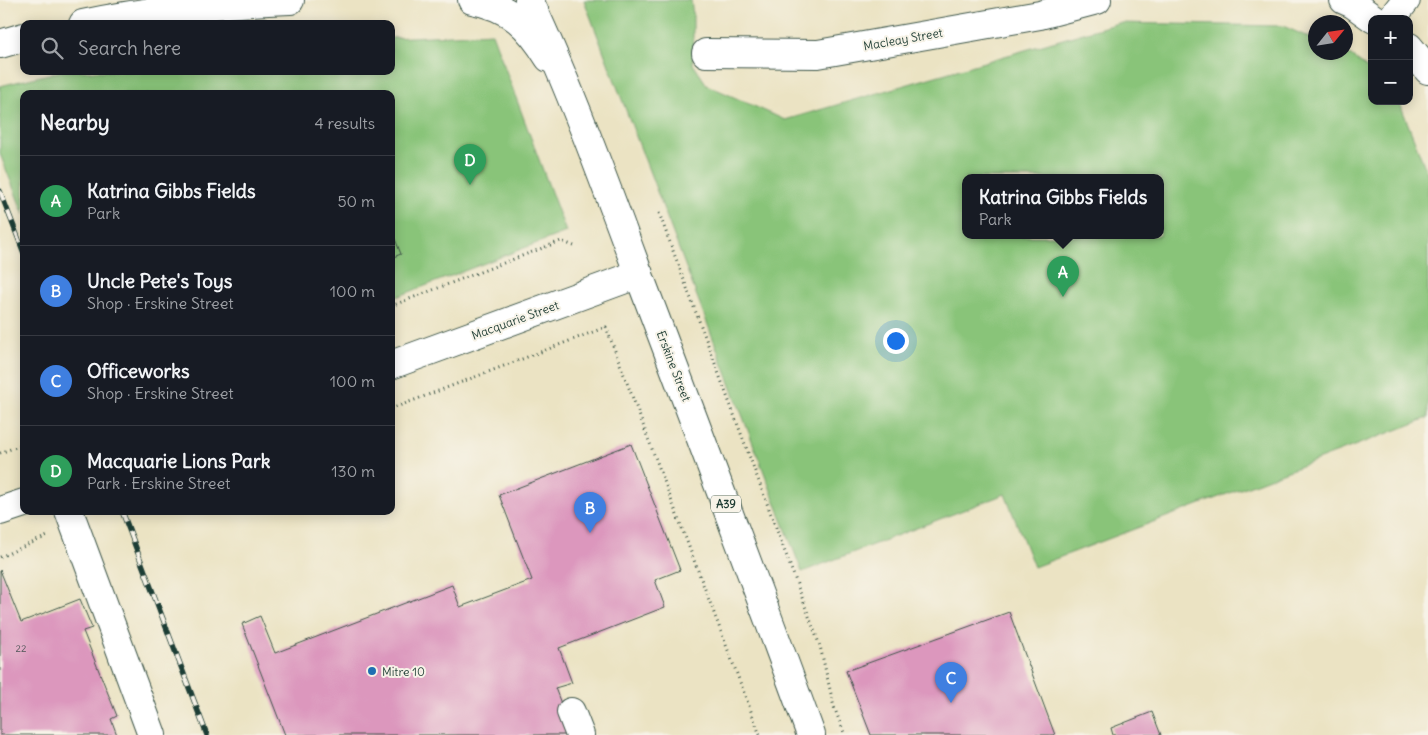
<!DOCTYPE html>
<meta charset="utf-8">
<style>
body{margin:0;font-family:Delius,sans-serif;background:#242831;color:#f1f3f6}
.controls{position:absolute;right:15px;top:15px;display:grid;overflow:hidden;border-radius:10px;box-shadow:0 2px 12px #0003}
.controls button{width:45px;height:45px;display:grid;place-items:center;padding:0;border:0;border-bottom:1px solid #363941;background:#171b24;color:#f1f3f6;font:25px sans-serif}
.compass{position:absolute;left:1308px;top:15px;width:45px;height:45px;border-radius:50%;background:#171b24;box-shadow:0 2px 12px #0003;rotate:60deg}
.you{position:absolute;left:895px;top:340px;width:18px;height:18px;margin:-12px;border:4px solid #fff;border-radius:50%;background:#1a73e8;box-shadow:0 0 0 8px #1a73e833}
.badge{display:grid;place-items:center;width:32px;height:32px;border-radius:50%;background:#b45309;color:#fff;font-size:16px;font-weight:700}
.pin{position:absolute;translate:-50% -41px;filter:drop-shadow(0 1px 2px #0008)}
.pin::after{content:'';position:absolute;top:26px;width:18px;height:15px;background:inherit;clip-path:polygon(0 0,100% 0,50% 100%)}
.popup{position:absolute;left:962px;top:174px;width:202px;height:65px;box-sizing:border-box;display:grid;place-content:center;border-radius:10px;background:#171b24;filter:drop-shadow(0 1px 4px #0005);font-size:16px;white-space:nowrap;color:#9ea1a6}
.popup b{font-size:19px;color:#f1f3f6}
.popup::after{content:'';position:absolute;left:50%;top:100%;margin-left:-10px;border:10px solid transparent;border-top-color:#171b24}
.list{margin:0;padding:0;list-style:none}
h2{display:flex;justify-content:space-between;align-items:center;height:65px;margin:0;padding:0 20px;font-size:21px}
h2 small{font-size:16px;font-weight:400;color:#9ea1a6}
.list li{display:grid;grid-template-columns:32px 1fr auto;gap:15px;align-items:center;box-sizing:border-box;height:90px;padding:0 20px;border-top:1px solid #363941}
.list b{display:block;font-size:19px;white-space:nowrap}
.list p{margin:0;font-size:16px;white-space:nowrap;color:#9ea1a6}
.list em{font-size:16px;font-style:normal;color:#9ea1a6}
.icon{flex:none;width:28px;height:28px;fill:none;stroke:currentColor;stroke-width:2;stroke-linecap:round;stroke-linejoin:round}
.map{position:relative;flex:none;width:1428px;height:735px;overflow:hidden}
.search{position:absolute;background:#171b24;box-shadow:0 2px 12px #0003;left:20px;top:20px;width:375px;height:55px;display:flex;align-items:center;gap:12px;box-sizing:border-box;padding:0 18px;border-radius:10px;color:#9ea1a6;font-size:19px}
.panel{position:absolute;background:#171b24;box-shadow:0 2px 12px #0003;left:20px;top:90px;width:375px;height:425px;border-radius:10px}
.map>svg:first-child{display:block}
</style>
<div class="map">
<svg width="1428" height="735" viewBox="0 0 1428 735">
<rect width="100%" height="100%" fill="#f7f3e8"/>
<filter id="ink" filterUnits="userSpaceOnUse"><feTurbulence type="fractalNoise" baseFrequency=".02" numOctaves="2"/><feDisplacementMap in="SourceGraphic" scale="10" xChannelSelector="R" yChannelSelector="G"/><feConvolveMatrix kernelMatrix="1 2 1 2 8 2 1 2 1" color-interpolation-filters="sRGB"/></filter>
<filter id="wash" filterUnits="userSpaceOnUse"><feTurbulence type="fractalNoise" baseFrequency=".0096" numOctaves="4" result="noise"/><feDisplacementMap in="SourceGraphic" scale="20" xChannelSelector="R" yChannelSelector="G"/><feGaussianBlur stdDeviation="1.12" result="paint"/><feColorMatrix in="noise" values="0 0 0 0 0 0 0 0 0 0 0 0 0 0 0 0 0 1.4 0 .05"/><feComposite in="paint" operator="in"/></filter>
<g filter="url(#wash)">
<rect width="100%" height="100%" fill="#ebe3c3"/>
<path fill="#89c479" stroke="#548056" fill-rule="evenodd" d="M584,0h107l2,15v49l14,21 78,35 333,-97 165,3 32,14 1,12 26,1 9,3 21,16v29h27l29,74v243l-394,149 -29,-73 -203,78zM966,178h194v58h-194z
M492,33l74,199 -175,67v-205h-367v121l-24,-61v-68l61,-15h330v-33z"/>
<g id="blocks">
<path fill="#dc97bd" d="M391,229l10,25 -10,4z
M631,444l49,126 -25,10 10,27 -106,41 13,35 -17,5 18,47h-288l-43,-111 18,-8 15,37 177,-68 8,22 72,-27 -33,-85z
M0,570l21,52 59,-23 12,29 -9,3 34,85 -6,3 6,16h-117z
M1009,612l46,123h-184l-25,-64z
M1152,712l9,23h-48l-2,-7z"/>
</g>
</g>
<g filter="url(#ink)">
<use href="#blocks" fill-opacity="0" stroke="#3e5649" stroke-width="1"/>
<g fill="none" stroke-linecap="round" stroke-linejoin="round">
<defs>
<path id="minor" d="M472,0c39,7 57,26 77,58
M1344,0l9,4 21,15
M1391,19l15,-19
M83,24c68,-15 138,-21 207,-24
M0,44l24,-7
M1409,47l19,23
M706,53l112,1 222,-39 57,-15
M391,365l248,-91
M0,511l24,-8
M69,511l83,224
M571,712l9,23"/>
<path id="highway" d="M529,0c42,90 76,183 110,275 58,153 116,306 172,460"/>
</defs>
<use href="#minor" stroke="#3e5649" stroke-width="30"/>
<use href="#highway" stroke="#3e5649" stroke-width="30"/>
<path stroke="#3e5649" stroke-width="3" stroke-dasharray="1 4" stroke-linecap="butt" d="M659,213l161,433 14,61 11,28
M391,306l170,-65 13,5
M391,409l215,-82 154,408
M0,453l24,-9
M0,557l50,-22"/>
<use href="#minor" stroke="#fff" stroke-width="28"/>
<use href="#highway" stroke="#fff" stroke-width="28"/>
<defs>
<path id="rail" d="M0,191l24,62
M122,511l85,224"/>
</defs>
<use href="#rail" stroke="#1f3d34" stroke-width="5.5"/>
<use href="#rail" stroke="#f7f3e8" stroke-width="4" stroke-dasharray="11" stroke-linecap="butt"/>
</g>
</g>
<circle fill="#1f6fb2" stroke="#f7f3e8" stroke-width="2" cx="372" cy="671" r="5"/>
<g text-anchor="middle" dominant-baseline="central" stroke-width="4" stroke-linejoin="round" paint-order="stroke">
<g font-size="10" fill="#4e5456">
<text x="21" y="648">22</text>
</g>
<rect fill="#f7f3e8" stroke="#60746a" stroke-width="1" x="711" y="495.5" width="30" height="17" rx="4"/>
<g font-size="11" font-weight="bold" fill="#1f3d34">
<text x="726" y="504">A39</text>
</g>
<g font-size="12" fill="#1f3d34" stroke="#f7f3e8">
<text transform="translate(903 39) rotate(-10)">Macleay Street</text>
<text transform="translate(515 320) rotate(-20)">Macquarie Street</text>
<text transform="translate(674 366) rotate(69)">Erskine Street</text>
</g>
<g font-size="12" fill="#1f3d34" stroke="#f7f3e8" text-anchor="start">
<text x="382" y="671">Mitre 10</text>
</g>
</g>
</svg>
<div class="controls">
<button>+</button>
<button>−</button>
</div>
<svg class="compass" viewBox="-18 -18 36 36"><path d="M0-13l5 13h-10z" fill="#e53935"/><path d="M0 13l5-13h-10z" fill="#9ea1a6"/></svg>
<div class="you"></div>
<div class="pin badge" style="left:1063px;top:297px;background:#2e9e5b">A</div>
<div class="popup"><b>Katrina Gibbs Fields</b>Park</div>
<div class="pin badge" style="left:590px;top:533px;background:#3f7fe0">B</div>
<div class="pin badge" style="left:951px;top:703px;background:#3f7fe0">C</div>
<div class="pin badge" style="left:470px;top:185px;background:#2e9e5b">D</div>
<div class="search"><svg class="icon" aria-label="search" viewBox="0 0 24 24"><circle cx="10" cy="10" r="6"/><path d="M15 15l6 6"/></svg>Search here</div>
<section class="panel">
<h2>Nearby<small>4 results</small></h2>
<ul class="list">
<li><span class="badge" style="background:#2e9e5b">A</span><div><b>Katrina Gibbs Fields</b><p>Park</p></div><em>50 m</em></li>
<li><span class="badge" style="background:#3f7fe0">B</span><div><b>Uncle Pete's Toys</b><p>Shop · Erskine Street</p></div><em>100 m</em></li>
<li><span class="badge" style="background:#3f7fe0">C</span><div><b>Officeworks</b><p>Shop · Erskine Street</p></div><em>100 m</em></li>
<li><span class="badge" style="background:#2e9e5b">D</span><div><b>Macquarie Lions Park</b><p>Park · Erskine Street</p></div><em>130 m</em></li>
</ul>
</section>
</div>
